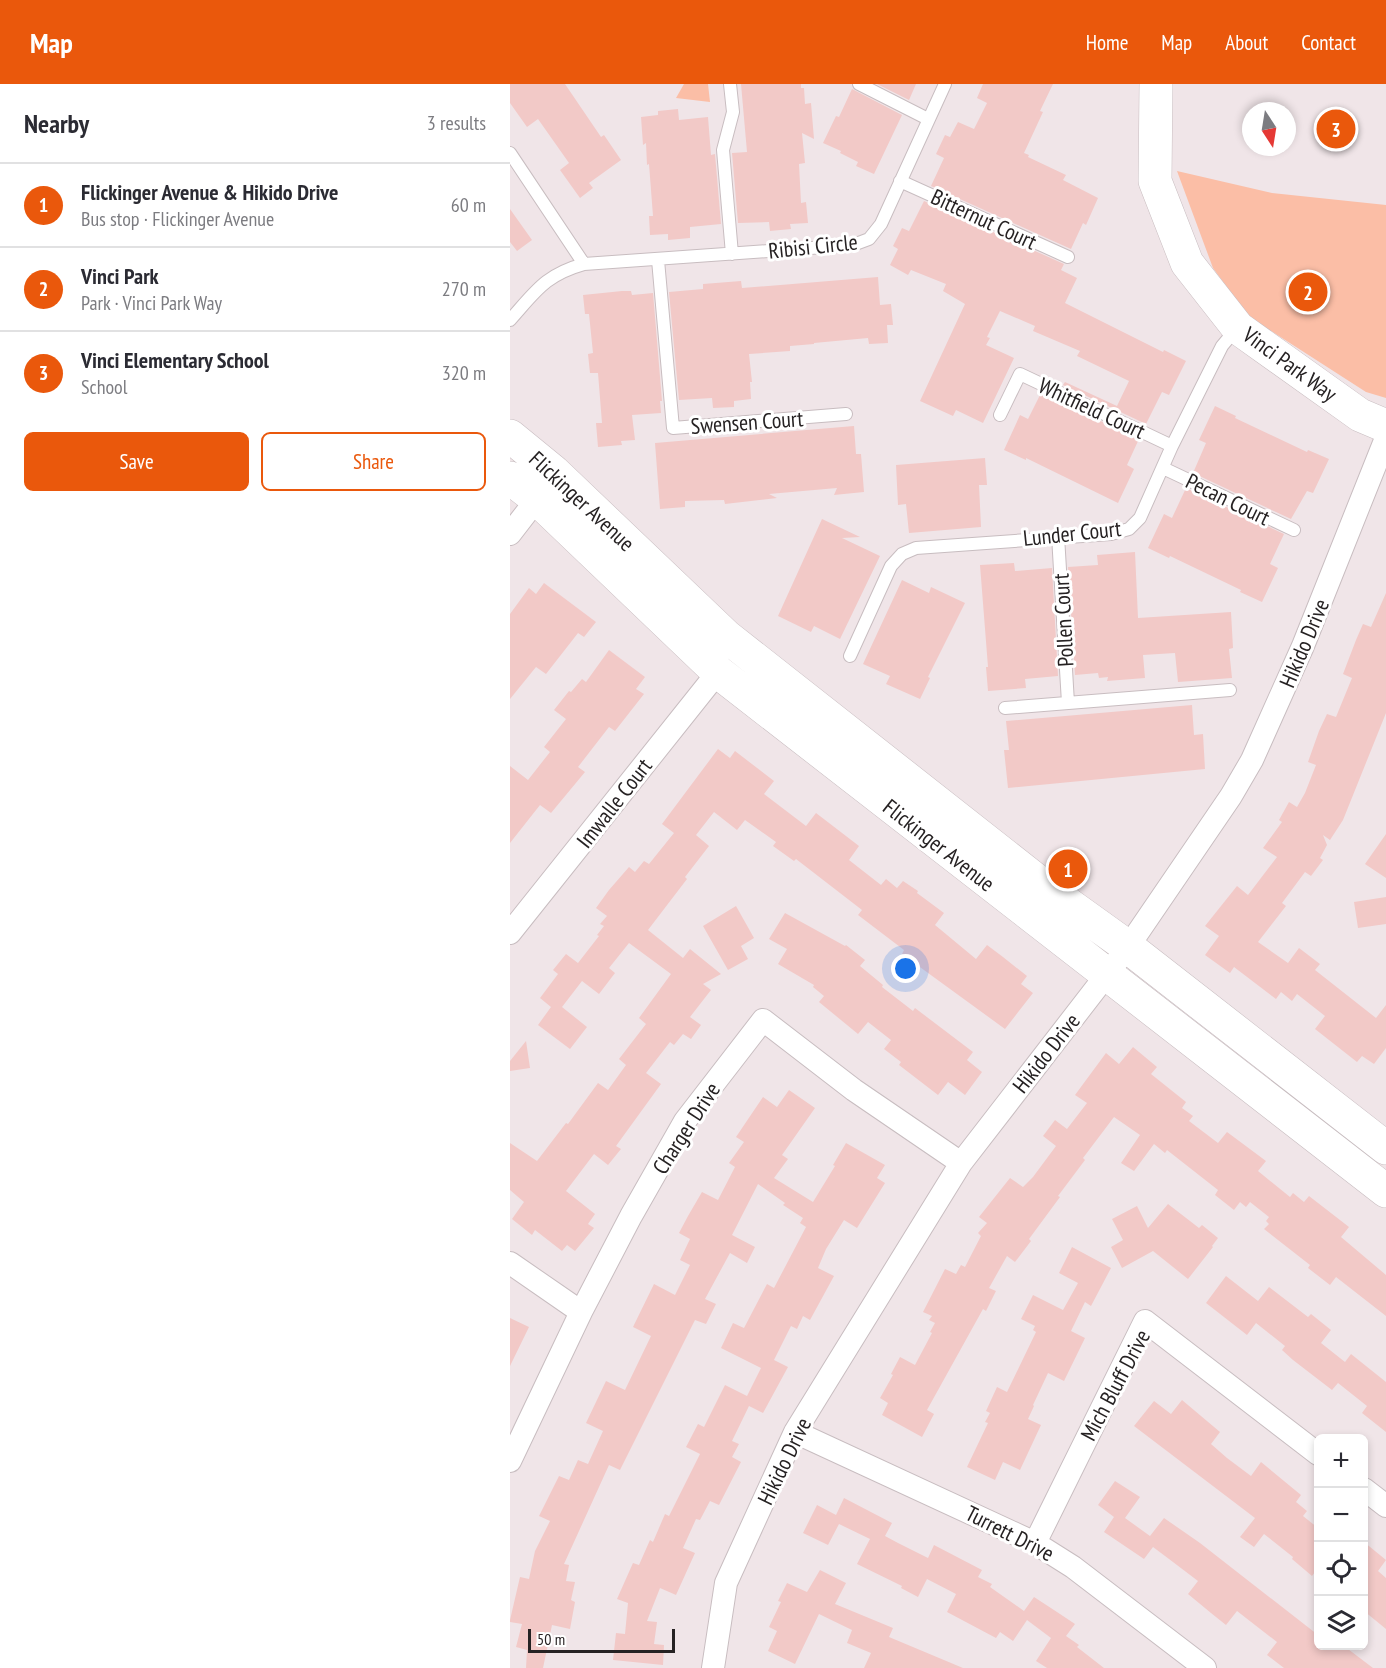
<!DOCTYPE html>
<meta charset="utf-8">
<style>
body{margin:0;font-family:"PT Sans Narrow",sans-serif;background:#f7f7f7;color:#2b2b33}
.controls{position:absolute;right:18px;bottom:18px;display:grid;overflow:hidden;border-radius:9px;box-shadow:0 3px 9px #0003}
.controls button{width:54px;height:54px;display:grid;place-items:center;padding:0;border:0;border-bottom:2px solid #e1e1e2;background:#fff;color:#2b2b33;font:30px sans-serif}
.compass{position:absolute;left:732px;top:18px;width:54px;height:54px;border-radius:50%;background:#fff;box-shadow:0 3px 9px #0003;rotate:168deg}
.scale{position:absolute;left:18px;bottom:15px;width:147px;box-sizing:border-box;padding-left:6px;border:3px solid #262223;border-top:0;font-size:16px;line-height:21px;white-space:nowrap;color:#262223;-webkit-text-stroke:4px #fff;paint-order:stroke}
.you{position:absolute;left:396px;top:885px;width:21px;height:21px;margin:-15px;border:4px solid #fff;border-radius:50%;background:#1a73e8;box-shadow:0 0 0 9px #1a73e833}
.badge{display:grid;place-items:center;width:39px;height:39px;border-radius:50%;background:#ea580c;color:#fff;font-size:20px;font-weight:700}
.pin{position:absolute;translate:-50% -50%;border:3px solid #fff;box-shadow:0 2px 6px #0006}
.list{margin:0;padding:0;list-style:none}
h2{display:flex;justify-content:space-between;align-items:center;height:78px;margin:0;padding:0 24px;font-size:26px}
h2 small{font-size:20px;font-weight:400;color:#7c7c81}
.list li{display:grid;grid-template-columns:39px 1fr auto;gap:18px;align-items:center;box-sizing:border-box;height:84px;padding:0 24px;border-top:2px solid #e1e1e2}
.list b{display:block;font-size:22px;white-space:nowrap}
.list p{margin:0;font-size:20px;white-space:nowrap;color:#7c7c81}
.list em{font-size:20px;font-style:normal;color:#7c7c81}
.actions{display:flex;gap:12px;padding:18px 24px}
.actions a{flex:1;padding:14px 0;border:2px solid #ea580c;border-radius:9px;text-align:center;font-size:21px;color:#ea580c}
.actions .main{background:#ea580c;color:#fff}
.icon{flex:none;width:33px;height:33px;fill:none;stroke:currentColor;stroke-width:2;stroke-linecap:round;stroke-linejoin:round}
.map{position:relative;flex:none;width:876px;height:1584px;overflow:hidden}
header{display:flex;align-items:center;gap:36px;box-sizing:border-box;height:84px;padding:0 30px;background:#ea580c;color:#fff}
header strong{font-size:28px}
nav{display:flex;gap:33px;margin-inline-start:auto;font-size:21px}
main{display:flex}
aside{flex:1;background:#fff}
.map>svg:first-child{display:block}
</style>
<header>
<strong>Map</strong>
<nav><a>Home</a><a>Map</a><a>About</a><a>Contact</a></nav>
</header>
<main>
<aside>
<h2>Nearby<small>3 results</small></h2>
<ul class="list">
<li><span class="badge">1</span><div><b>Flickinger Avenue &amp; Hikido Drive</b><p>Bus stop · Flickinger Avenue</p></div><em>60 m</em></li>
<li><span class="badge">2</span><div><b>Vinci Park</b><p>Park · Vinci Park Way</p></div><em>270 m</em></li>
<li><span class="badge">3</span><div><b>Vinci Elementary School</b><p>School</p></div><em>320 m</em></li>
</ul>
<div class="actions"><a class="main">Save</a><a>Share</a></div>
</aside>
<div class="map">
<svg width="876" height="1584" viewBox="0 0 876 1584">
<rect width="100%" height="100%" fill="#f0e5e8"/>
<path fill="#fbbea6" d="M174,0h24l2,18 -34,-4z
M667,87l95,22 114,12v193l-20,-6 -118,-76 -35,-48z"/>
<path fill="#f2c9c7" d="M0,0h55l36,53 3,-2 17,25 -32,23 4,5 -13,10 -20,-28 9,-7 -31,-44 -11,8 -17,-24z
M231,0h60v4h3l1,16 6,-1 3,36 -12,-6 3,30 -6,1 2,39 5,-1 2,21 -18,1 1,5 -21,2 -1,-9 -31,1 -6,-70 15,-1z
M367,0h39l-7,16z
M473,0h70l-13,27 3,1 -19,41 5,2 -1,2 38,18 -3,5 35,18 -12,27 -3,-2 -12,26 -140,-63 13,-28 -8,-4 9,-19 5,2 8,-15 16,7 13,-26 -10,-5z
M342,5l50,26 -28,59 -18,-8 2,-4 -18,-9 1,-2 -18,-8 13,-27 3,1z
M168,25l1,11 29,-3 3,38 4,-1 6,70 -31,3v11l-22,2v-6l-18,1 -1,-19h4l-4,-52 -2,1 -1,-22 -3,2 -2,-28 17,-2v-4z
M414,117l140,63 -3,6 16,8 -12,25 98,49 1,-2 22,11 -17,34 -7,-3 -16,32 -83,-39 2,-3 52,24 12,-25 -52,-25 3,-5 -47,-20 2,-5 -35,-15 -13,26 3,1 -4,7 28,13 -31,65 -27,-13 -3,6 -33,-15 45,-97 -22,-13 3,-7 -35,-14 -3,5 -18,-10 8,-16 -5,-3 9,-18 7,3z
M0,125l22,31 -15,11 -7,-9z
M368,193l2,28 11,-1 2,21h-6l1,18 -19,1 -1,-6 -54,5v1l-24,2v5l-41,3 3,28h-2l1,17 -17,2v6l-21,1 -1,-10 -33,2 -10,-108 34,-3v-5l38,-3 1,7z
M112,207h9l1,4 21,-2 9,108h-2l1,12 -29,2 3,25 -14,1 1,4 -24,2 -2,-24h6l-4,-50h-8l-2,-19 5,-1 -4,-39h-4l-2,-19z
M531,309l98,46 -12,26 7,4 -16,34 -92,-45v2l-22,-10 16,-35 8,4z
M705,322l21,10 -1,2 72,34 1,-2 21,9 -16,34 -6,-2 -16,28 -98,-46 13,-30 -7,-3z
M344,342l2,28h5l3,38 -30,3 3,-7 -68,6 8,4 -52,6 -1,-4 -39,1v6l-25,2 -5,-66z
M475,374l2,27h-8l2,42 -72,6 -3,-29 -8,1 -2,-40z
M676,404l98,46 -14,30 8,4 -16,34 -22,-10 1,-2 -71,-34 -1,2 -21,-10 16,-34 8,4z
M312,435l38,18 -18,1 38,18 -40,83 -26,-13 -3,6 -33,-16z
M625,468l3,66 93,-6 2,36 -4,1 3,29 -54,4 -3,-29 -32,2 2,23 -38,3 1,-4 -9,1 -1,-5 -23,2 -7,-108 30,-2 -1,-10z
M504,479l1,8 37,-3 6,108 -33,3 1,9 -38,3 -2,-24h2l-8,-102z
M392,496l27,13 2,-6 34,16 -37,74 2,1 -10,21 -34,-15 4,-8 -27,-12z
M34,499l52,39 -12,15 -6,-4 -32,41 -10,-7 -26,32v-85l19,-26 7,6z
M876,509v120l-43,107 -13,20 -7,-5 4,10 -7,13 3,2 -12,16 -6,-4 -23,31 4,3 -28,36 30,21 11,-15 21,16 -5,6 61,48 10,-13v43l-12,16 -12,-8 -5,6 -42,-33 10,-13 -28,-22 -5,7 -11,-9 -5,7 -42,-32 -4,6 -25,-18 14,-19 -14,-10 32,-40 11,9 29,-38 -14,-9 19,-26 -3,-2 10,-18 8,5 8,-14 11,-28 -8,-3 11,-31 8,-17 9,3 16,-39 -9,-4 13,-34 7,-16 8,3z
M99,566l36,27 -9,12 8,5 -29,37 -6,-4 -31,40 7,5 -34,41 -11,-8 -30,38v-77l18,14 22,-28 -6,-5 22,-28 -12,-9 15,-19 2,1 11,-13 4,3z
M682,621l2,30 9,-1 2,35 -197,19 -4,-38h5l-3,-29z
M208,665l12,9 5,-7 39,30 -10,13 42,32 10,-13 43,33 -10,14 32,25 5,-6 11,9 6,-7 15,10 -1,2 27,20 -9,12 41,34 11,-14 16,12 24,19 -6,8 12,9 -28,36 -103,-75 2,-4 -46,-35 4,-5 -66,-51 -2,2 -21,-15 3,-4 -31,-22 -8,10 -23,-18 -18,23 13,11 -24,31 2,2 -39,51 35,28 7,-9 31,25 -18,10 8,6 -21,27 11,8 -10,14 -8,-5 -9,11 -4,-3 -24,31 15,11 -45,62 5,3 -13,16 -14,-11 -28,37 29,23 -7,10 6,4 -19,23 -8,-6 -5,6 -27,-21 -3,5 -20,-16 12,-17 -14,-12v-47l27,18 29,-38 2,1 30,-41 10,7 18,-25 -7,-6 27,-35 -7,-6 32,-44 -42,-31 -20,25 6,5 -16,21 -17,-13 -20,26 25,20 -17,22 -32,-24 13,-18 -11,-9 18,-24 -5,-4 13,-16 12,9 21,-27 -2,-1 7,-9 -4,-2 7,-8 -11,-8 13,-18 20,-23 6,5 9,-11 5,3 25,-31 -12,-9z
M876,750v44l-21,-14z
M876,813v27l-28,4 -4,-26z
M226,822l18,32 -13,8 7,13 -20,11 -25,-44z
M275,829l60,33 1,-1 19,15 -5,6 23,19 -1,2 31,24 2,-3 58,44 -6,8 15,12 -17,23 -17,-13 -10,13 -39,-30 2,-3 -17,-13 7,-9 -23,-18 -10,12 -39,-32 5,-6 -11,-9 1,-2 -36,-21 9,-15 -18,-10z
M16,957l4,27 -20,3v-10z
M623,963l24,20 -6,7 35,28 -4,6 11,8 -4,5 29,22 9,-11 39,29 -8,10 32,26 3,-4 11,9 5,-6 40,31 -8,10 45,38v41l-50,-39 -6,8 -22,-17 2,-3 -46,-36 5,-5 -3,-3 3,-4 -19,-15 -4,5 -6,-5 -6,8 -19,-15 3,-5 -51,-40 -2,3 -11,-9 -20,27 -13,-8 19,-28 -26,-18 -31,41 2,2 -27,36 2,1 -31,42 2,2 -16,21 -8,-6 -18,32 7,3 -10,20 -3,-2 -56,101 7,4 -12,23 -40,-22 6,-12 -8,-5 13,-23 -2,-1 9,-17 15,8 17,-32 -2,-1 5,-9 -6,-3 3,-4 -9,-4 22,-43 11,5 5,-9 4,2 16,-31 -3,-3 9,-10 -8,-6 31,-39 13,9 10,-10 23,-31 -13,-10 12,-16 12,9 20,-26 -12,-8 31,-42 13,11z
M279,1006l26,18 -33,47 6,4 -14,19 39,24 22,-36 -2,-1 13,-22 39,22 -8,13 8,5 -28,45 -13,-8 -18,29 -8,19 16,8 -24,44 -7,-4 -6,13 -6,-3 -17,34 14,7 -25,46 -14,-7 -17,35 7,3 -7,13 9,5 -22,43 -9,-4 -10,19 -4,-1 -13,29 12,5 -19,42 -16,-7 -13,33 10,1 -3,22 10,1 -1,20 -50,-5 3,-27 9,1 3,-31 -11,-4 16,-36 6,2 11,-25 3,2 12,-28 4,2 31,-62 -14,-7 12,-23 6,3 21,-42 22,11 14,-28 -40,-20 12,-25 11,5 23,-44 7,4 32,-61 -6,-4 3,-5 -20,-13 2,-2 -27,-19 -26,51 23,12 -8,16 -17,-10 -25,46 11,5 -10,20 -11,-4 -75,150 -11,-5 -45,99 5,1 -3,16 9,1 -4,18 4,2 -5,27 -18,-4 -9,43h-17l1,-18 -11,-3 6,-23 -12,-2v-2l10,-43 9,2 6,-28 15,-30 -11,-5 20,-40 10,4 9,-20 10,4 15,-33 -17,-8 20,-42 19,9 26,-54 -18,-9 21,-43 21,11 15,-30 -10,-5 10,-21 -11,-6 9,-17 14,-24 16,8 17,-33 -6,-4 15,-21 -8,-5 27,-40 14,10z
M658,1120l31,24 3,-3 16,13 -6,8 1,1 -25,32 -35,-28 -31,17 -11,-21 12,-7 -11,-21 25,-13 11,22z
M562,1163l39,21 -20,38 -6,-4 -14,29 14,7 -21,43 -16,-8 -15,32 1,1 -6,13 13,6 -21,45 -17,-8 -8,18 -28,-13 21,-44 -3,-1 5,-9 -4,-2 11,-24 10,5 29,-60 -3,-2 2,-4 -14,-7 12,-24 30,15 15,-27 -19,-10z
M716,1192l32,25 11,-14 39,30 3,-3 20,16 -10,13 24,19 6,-8 35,28v50l-24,-19 5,-7 -29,-23 -6,7 -39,-30 -11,-10 3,-4 -29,-23 -9,12 -41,-32z
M0,1234l19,9 -19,39z
M672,1316l38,32 -9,12 16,14 24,18 10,-14 40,33 -5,7 11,9 -4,5 15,12v40l-6,8 -20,-17 1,-2 -29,-23 -10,13 -14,-10 15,-19 -121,-92 20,-25 17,13z
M605,1397l25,16 -15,21 25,18 14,-18 36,25 118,92v11h26l29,22h-89l-17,-13 10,-13 -40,-31 -11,14 -15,-12 -23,-19 10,-13 -29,-22 -16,-12 -9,12 -40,-27 10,-15 -16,-12z
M334,1414l48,25 -7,13 13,7 30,15 6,-13 48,25 -4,7 14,7 -2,3 34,24 10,-14 23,15 18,12 -9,12 13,9 -2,2 27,21h-57l-11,-7 15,-23 -24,-18 -14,21 -13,-9 -4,6 -49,-26 9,-18 -29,-15 -9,18 -17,-9 1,-2 -45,-22 13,-25 -31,-15 -11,21 -25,-12 14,-28 19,10z
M854,1458l22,18 -8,11 8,7v51l-22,-18z
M310,1486l26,13 -11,21 58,24 -4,9 74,31h-99l7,-15 -24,-10 5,-13 -33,-16 -24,50 -27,-13 9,-20 -8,-4 12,-25 -3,-1 9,-18 20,9z"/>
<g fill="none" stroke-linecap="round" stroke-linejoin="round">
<defs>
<path id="lane" d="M220,0l3,28 -10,38 9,104
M349,0l69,35
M0,69l74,111 269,-19 16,-6 12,-15 64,-140
M390,97l168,76
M148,176l15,168 173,-14
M0,236c26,-29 35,-45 74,-56
M490,331l20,-41 152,72
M653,384l131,62
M548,452l10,167
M340,572l41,-90 11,-12 14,-6 195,-14 18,-5 11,-11 32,-72 50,-100 15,-18
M495,624l225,-18"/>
<path id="street" d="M0,450l27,-35
M0,849l208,-261
M0,1179l71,49
M285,1348l240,111 38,24 132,101
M0,1377l71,-149 50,-96 54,-95 78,-101 91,70 107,73
M854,1405l22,17
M525,1459l110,-222 173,133
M203,1584l13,-85 69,-151 166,-269 167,-216 103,-151 21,-36 51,-114 83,-208"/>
<path id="secondary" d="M646,0l-1,97 32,82 51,65 122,87 26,11
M0,352l44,36 172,164 324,255 78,56 258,201
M0,394l27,21 181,173 668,519"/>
</defs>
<use href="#lane" stroke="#c8bdc0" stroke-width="14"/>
<use href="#street" stroke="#c8bdc0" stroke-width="24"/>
<use href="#secondary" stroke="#c8bdc0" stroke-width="34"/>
<use href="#lane" stroke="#fff" stroke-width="12"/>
<use href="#street" stroke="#fff" stroke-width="22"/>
<use href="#secondary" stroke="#fff" stroke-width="33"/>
</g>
<g text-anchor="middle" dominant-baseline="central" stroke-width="6" stroke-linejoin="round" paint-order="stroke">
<g font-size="22" fill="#262223" stroke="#fff">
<text transform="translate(474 135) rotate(25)">Bitternut Court</text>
<text transform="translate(303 162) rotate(-6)">Ribisi Circle</text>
<text transform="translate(780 280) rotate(36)">Vinci Park Way</text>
<text transform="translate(582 324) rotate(25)">Whitfield Court</text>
<text transform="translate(237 338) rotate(-4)">Swensen Court</text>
<text transform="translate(718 415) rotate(26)">Pecan Court</text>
<text transform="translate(72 417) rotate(43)">Flickinger Avenue</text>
<text transform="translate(562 449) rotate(-6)">Lunder Court</text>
<text transform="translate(553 536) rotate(-93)">Pollen Court</text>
<text transform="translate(794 559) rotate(-67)">Hikido Drive</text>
<text transform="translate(104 719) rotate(-52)">Imwalle Court</text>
<text transform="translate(429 761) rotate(38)">Flickinger Avenue</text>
<text transform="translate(536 969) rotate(-52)">Hikido Drive</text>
<text transform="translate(176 1044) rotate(-57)">Charger Drive</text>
<text transform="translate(605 1301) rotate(-62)">Mich Bluff Drive</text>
<text transform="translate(274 1377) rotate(-64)">Hikido Drive</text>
<text transform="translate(500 1449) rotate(27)">Turrett Drive</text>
</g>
</g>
</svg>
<div class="controls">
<button>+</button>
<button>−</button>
<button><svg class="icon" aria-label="locate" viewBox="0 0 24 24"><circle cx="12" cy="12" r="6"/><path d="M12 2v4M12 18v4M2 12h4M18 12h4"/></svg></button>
<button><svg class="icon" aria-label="layers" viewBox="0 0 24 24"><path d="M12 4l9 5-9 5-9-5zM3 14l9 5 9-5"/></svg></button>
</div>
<svg class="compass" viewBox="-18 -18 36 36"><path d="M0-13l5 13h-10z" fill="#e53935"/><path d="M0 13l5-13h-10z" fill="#7c7c81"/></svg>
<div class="scale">50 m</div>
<div class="you"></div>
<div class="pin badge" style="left:558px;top:785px">1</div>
<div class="pin badge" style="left:798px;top:208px">2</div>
<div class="pin badge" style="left:826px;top:45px">3</div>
</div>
</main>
